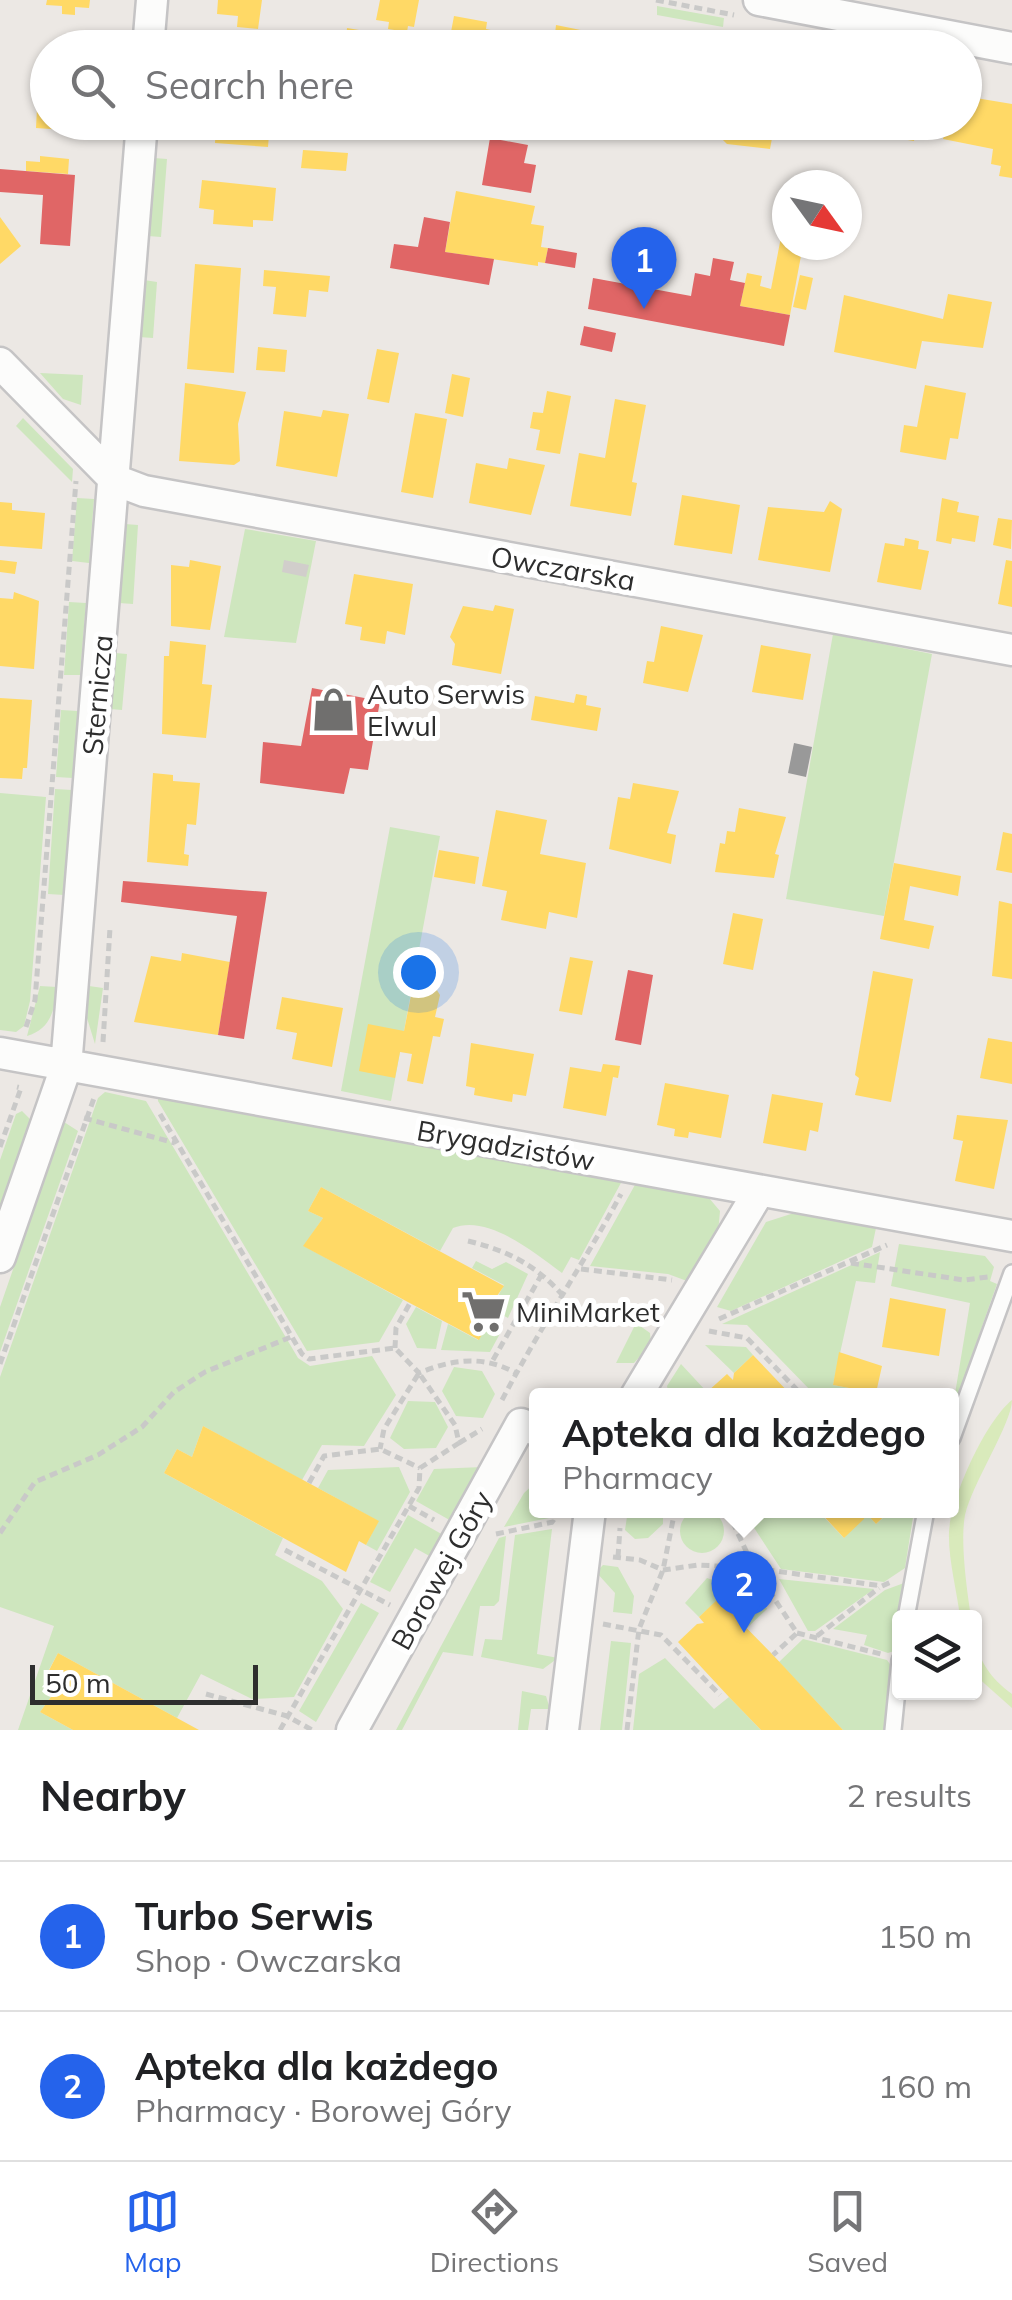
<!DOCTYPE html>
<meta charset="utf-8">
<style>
body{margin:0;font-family:Mulish,sans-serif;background:#f2f2f2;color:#202124}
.controls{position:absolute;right:30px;bottom:30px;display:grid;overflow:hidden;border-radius:10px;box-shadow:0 2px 8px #0004}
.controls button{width:90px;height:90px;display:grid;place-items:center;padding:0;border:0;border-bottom:2px solid #e0e0e0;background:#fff;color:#202124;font:50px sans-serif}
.compass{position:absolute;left:772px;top:170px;width:90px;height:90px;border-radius:50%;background:#fff;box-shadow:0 2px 8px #0004;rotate:123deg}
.scale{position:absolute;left:30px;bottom:25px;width:228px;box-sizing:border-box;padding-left:10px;border:5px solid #2e2e2e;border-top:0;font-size:28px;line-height:35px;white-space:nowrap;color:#2e2e2e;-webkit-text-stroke:8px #fff;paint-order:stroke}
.you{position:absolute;left:418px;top:972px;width:35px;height:35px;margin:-25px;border:8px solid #fff;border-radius:50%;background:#1a73e8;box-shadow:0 0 0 15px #1a73e833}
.badge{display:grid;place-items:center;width:65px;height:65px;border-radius:50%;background:#2563eb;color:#fff;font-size:32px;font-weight:700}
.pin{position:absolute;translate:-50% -82px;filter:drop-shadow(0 2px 5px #0008)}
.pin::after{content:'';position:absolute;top:52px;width:35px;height:30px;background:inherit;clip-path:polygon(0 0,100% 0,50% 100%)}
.popup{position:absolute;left:529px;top:1388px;width:430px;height:130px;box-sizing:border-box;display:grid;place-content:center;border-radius:10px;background:#fff;filter:drop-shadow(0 2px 8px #0005);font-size:32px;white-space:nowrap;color:#757577}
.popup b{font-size:38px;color:#202124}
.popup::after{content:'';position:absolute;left:50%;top:100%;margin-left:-20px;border:20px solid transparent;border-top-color:#fff}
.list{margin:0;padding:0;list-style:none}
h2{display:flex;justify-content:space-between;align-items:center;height:130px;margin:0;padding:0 40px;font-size:42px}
h2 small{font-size:32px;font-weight:400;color:#757577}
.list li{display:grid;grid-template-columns:65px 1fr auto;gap:30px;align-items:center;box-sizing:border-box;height:150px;padding:0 40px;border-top:2px solid #e0e0e0}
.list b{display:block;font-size:38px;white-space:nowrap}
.list p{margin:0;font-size:32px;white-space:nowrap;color:#757577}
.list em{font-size:32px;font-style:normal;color:#757577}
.icon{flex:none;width:55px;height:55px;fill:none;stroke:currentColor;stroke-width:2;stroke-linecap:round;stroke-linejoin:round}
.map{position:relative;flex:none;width:1012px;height:1730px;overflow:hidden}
.search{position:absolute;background:#fff;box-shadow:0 2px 8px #0004;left:30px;right:30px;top:30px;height:110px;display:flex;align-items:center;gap:25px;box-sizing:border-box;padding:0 35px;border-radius:55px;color:#757577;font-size:38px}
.sheet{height:430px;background:#fff}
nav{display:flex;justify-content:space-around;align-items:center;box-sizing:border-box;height:140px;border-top:2px solid #e0e0e0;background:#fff;font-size:28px;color:#757577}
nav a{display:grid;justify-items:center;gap:5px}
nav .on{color:#2563eb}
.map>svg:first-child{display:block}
</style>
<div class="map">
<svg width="1012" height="1730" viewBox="0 0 1012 1730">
<rect width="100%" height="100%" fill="#ece8e4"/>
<path fill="#cee6be" d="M657,6l67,12 -1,9 -66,-12z
M154,158l13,1 -6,78 -13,-1z
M144,280l13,2 -4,56 -14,-1z
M40,373l43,2 -2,30 -18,-6z
M23,418l50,51 -1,13 -56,-56z
M77,498l17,1 -5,64 -17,-2z
M125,524l13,1 -5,79 -14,-1z
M245,529l71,12 -20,102 -72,-6z
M69,602l17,1 -6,72h-16z
M833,634l99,20 -48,262 -98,-17z
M115,653l12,1 -5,56 -12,-1z
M61,710l17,1 -5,67 -17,-1z
M55,789l17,1 -8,105 -16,-1z
M0,793l46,4 -16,204 -6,25 -8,6 -16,-2z
M390,827l50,9 -49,265 -50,-10z
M40,986l17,1c-2,22 -6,42 -30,49z
M89,986l14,2 -8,56 -8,-26z
M105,1092l41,9 152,257 12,8 62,-10 24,39 -32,51 -42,-1 -20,35 -99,-54 -11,31 -15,-8 -13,24 119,65 -8,17 47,26 21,28 -49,88 -42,2 -51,-25 -24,44 -119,-65 -13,24 14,9 -19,26 33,18h-55l36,-104 -54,-19v-230l98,-279z
M158,1095l464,86 -43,79 -8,-3 -9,16c-27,-20 -74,-59 -109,-45l-13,23 -119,-64 -13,24 15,7 -19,28 99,54 -24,42 -72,9 -149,-250z
M22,1111l9,9 -31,90v-50l16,-46z
M64,1122l14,9 -78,221v-45z
M636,1183l73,15 11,13 -2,22 -31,48 -19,-7 -78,-8z
M794,1213l82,15 -4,19 -141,64 -14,-4 49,-85z
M899,1244l86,12 9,11 -4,14 7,3 -45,128 18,-109 -79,-17z
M880,1252l-5,31 -19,-2 -23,104 55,10h-79l3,-3 -65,-67 -25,-1z
M476,1261l16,8 14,-7 22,12 -20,44 -17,-9 13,-24 -32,-17z
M416,1307l26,14 -6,28 -19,-1 -11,-24z
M489,1320l14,8 -13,24 -49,-2 7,-26 30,16z
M636,1323l14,10 1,11 -17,19h-18z
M705,1345l41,2 7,8 -19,18z
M681,1364l26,28 3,3h-41l-2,-9z
M454,1367l28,4 13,23 -12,24 -27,-2 -14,-25z
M408,1401l27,1 13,25 -12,21 -32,1 -14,-11z
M399,1467l11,25 -33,59 -11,-6 12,-24 -60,-33 10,-18z
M483,1467l-30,55 -37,-21 18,-32z
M536,1482v28l18,1v6l-50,10 20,-34z
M680 1531a22 22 0 1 1 44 0a22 22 0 1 1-44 0Z
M628,1510l35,1v13l-15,14 -13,1 -10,-9z
M743,1511h75l26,27 21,-26 11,12 15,-13h23l-9,57 -21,14 -103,-13z
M408,1515l37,21 -12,22 -18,-10 -25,44 -20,-10z
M552,1529l-15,125 21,4 -15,11 -62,-12 4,-18 17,1 13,-105z
M506,1536l-7,65 -5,5h-14l-7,50 -30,-4 -41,78h-6l103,-192z
M603,1565l15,2 16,29 -2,18 -19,-2 2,-19 -19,-21z
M707,1578l54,19 6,12 -20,19 -28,-29 -20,18 -14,-14z
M779,1579l95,10 -59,42h-7z
M904,1583l-10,68 -6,2 -24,-8 3,-10 -34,-6 52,-39z
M361,1603l18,10 -63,109 -17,-11z
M803,1639l84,21 5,7 -7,63h-42l-64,-68z
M611,1641l20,2 -9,87h-22z
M665,1658l49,51 15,-12 32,33h-128l6,-56z
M522,1691l24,5 4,13h-19l-3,21h-10z"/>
<path fill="#d9eabb" d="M1012,1400c0,23 -39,82 -47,115 -5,26 2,76 6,102h-11c-3,-26 -12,-58 -11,-85 2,-35 36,-110 63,-132z
M974,1635c5,26 16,43 38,59v14l-36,-32z"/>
<path fill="#ffd966" d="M47,0h43l-1,8 -14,-1v8l-13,-1v-8l-16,-1z
M218,0h44l-4,29 -21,-2 1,-11 -21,-2z
M380,0h39l-5,27 -6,-1 -1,6 -19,-3 1,-7 -13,-2z
M454,16l33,6 -1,7 28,6 -2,13h-64z
M556,25l64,13 -1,4 18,6h-102l3,-18 17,4z
M347,28l12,2v18h-49l1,-13 35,3z
M656,37l43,9v2h-44z
M404,39l27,2 -1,7h-27z
M38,88h10v34h32l-1,9 -43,-3z
M964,96l48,8v74l-13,-2 2,-10 -10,-2 2,-15 -50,-10 3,-17h18z
M216,122h54l-2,25 -53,-4z
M725,122h50l-5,27 -43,-5 -5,-5z
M917,122l-3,19 -57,-9 -1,7 -17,-3 3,-13z
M303,150l45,3 -2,18 -45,-3z
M40,156l29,3 -1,15 -42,-3v-10l14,1z
M202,180l74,8 -3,33 -20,-1v7l-40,-3 1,-14 -15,-2z
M456,191l79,15 -4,18 13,2 -3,21 7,1 -3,15 -7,-1v4l-93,-14z
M0,217l21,29 -21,18z
M781,237l6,1v7h16l-13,70 -50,-9 7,-33 15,3 -2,10 11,3z
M195,264l46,4 -7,105 -47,-4z
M264,270l66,6 -2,16 -19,-2 -3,27 -33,-3 3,-27 -13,-1z
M800,275l13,3 -7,32 -13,-3z
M948,294l44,8 -9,46 -61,-7 -6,28 -82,-17 10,-57 99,24z
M258,347l29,3 -2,22 -29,-2z
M377,349l22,4 -10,50 -22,-4z
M452,374l18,4 -7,39 -18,-4z
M185,383l61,9 -8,32 2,37 -6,4 -55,-4z
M925,385l41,8 -8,46 -8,-1 -4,22 -46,-8 4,-27 13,2z
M547,391l24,5 -11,58 -24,-4 4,-20 -10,-2 3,-16 10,1z
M615,399l31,6 -14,77 5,1 -6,33 -61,-10 9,-53 26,5z
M323,410l26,4 -12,63 -61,-11 8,-55 37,6z
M415,413l32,6 -14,79 -32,-6z
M509,458l36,7 -14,50 -62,-12 7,-40 31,6z
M682,495l58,10 -8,49 -58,-9z
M942,498l17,4 -2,10 22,4 -4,26 -23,-4 -1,6 -15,-3z
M830,501l12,8 -12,63 -72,-12 10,-53 56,5z
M0,502l12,1v7l33,3 -3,36 -42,-3z
M998,518l14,2 -1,29 -18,-4z
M905,538l14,3 -1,8 11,2 -8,39 -44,-8 8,-39 19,3z
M0,560l17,2 -2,12 -15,-2z
M190,560l31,6 -11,64 -39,-4v-61l18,2z
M1006,560l6,1v46l-14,-3z
M354,574l59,10 -8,51 -18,-4 -2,13 -25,-4 2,-13 -17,-3z
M14,592l25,9 -5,68 -34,-3v-68l13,1z
M495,605l19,4 -13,65 -49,-9 3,-21 -5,-7 13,-31 30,5z
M661,626l42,9 -15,57 -45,-9 4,-22 7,1z
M170,641l36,4 -4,39 10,1 -6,53 -44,-4 2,-78h5z
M761,645l50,9 -8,46 -51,-8z
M576,694l11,2 -1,9 15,3 -4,23 -66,-11 4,-24 39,7z
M0,698l32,2 -5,68h-4l-1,11 -22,-1z
M153,773l20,2v6l27,2 -4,42 -9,-1 -3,30 5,1 -1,11 -41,-4z
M633,783l46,8 -12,42 9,2 -5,29 -62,-15 9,-52 12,2z
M739,808l47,9 -11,37 4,1 -5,23 -59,-6 5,-29 5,1 2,-13 8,1z
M496,810l51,10 -7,34 46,9 -9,55 -28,-6 -3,17 -45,-9 6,-29 -25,-5z
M1003,832l9,2v39l-16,-3z
M439,850l40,7 -4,27 -41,-7z
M894,863l67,13 -3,20 -48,-10 -6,34 30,6 -5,23 -49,-10z
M999,901l13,3v75l-20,-3z
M733,913l30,6 -10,51 -30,-6z
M182,953l48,9 -12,73 -84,-13 17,-66 30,5z
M570,957l23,4 -11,54 -23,-4z
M873,971l40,8 -22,123 -36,-7 4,-17 -4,-3z
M425,985l10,2 5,8 -5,22 9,2 -4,18 -7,-1 -10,48 -16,-3 5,-27 -12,-2 -5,26 -36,-7 9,-47 36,7 8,-41z
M282,997l61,11 -11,59 -40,-8 5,-26 -21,-4z
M988,1038l24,4v42l-32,-6z
M471,1043l63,11 -8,42 -13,-2 -1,8 -38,-7 1,-7 -9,-2z
M603,1064l17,2 -2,12 -5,-1 -7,39 -43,-8 7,-41 31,5z
M665,1083l64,12 -8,43 -32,-6 -1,6 -14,-2 1,-7 -18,-4z
M772,1094l51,9 -5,29 -8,-2 -4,21 -43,-8z
M957,1115l51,5 -14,69 -39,-8 8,-40 -10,-2z
M321,1187l183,99 -19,27 6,3 -12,24 -176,-94 20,-28 -15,-7z
M890,1298l56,11 -7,47 -57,-9z
M839,1352l43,14 -6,27 -43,-8z
M753,1355l39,41 -85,-4 20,-18 6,6 1,-7z
M203,1426l176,95 -13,24 -7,-4 -13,31 -182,-99 13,-24 15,8z
M818,1510h73l-15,14 -11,-12 -1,7 -20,19z
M718,1599l55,56 70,75h-82l-32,-33 -51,-55 19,-18 7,-1 -5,-6z
M58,1653l119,65 22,12h-126l-33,-18 19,-26 -14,-8z"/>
<path fill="#e06666" d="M490,138l38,7 -4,18 12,2 -5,28 -49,-8z
M0,169l75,6 -5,71 -30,-2 3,-49 -43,-3z
M424,217l26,5 -5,30 49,7 -5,26 -99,-17 4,-24 24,3z
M548,248l29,5 -2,15 -30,-5z
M713,258l21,4 -4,18 15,3 -5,23 50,9 -6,31 -196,-37 5,-31 98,18 4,-23 15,3z
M584,326l32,7 -4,19 -32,-7z
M312,688l68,13 -12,69 -18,-2 -6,26 -84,-11 3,-41 38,4z
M123,881l144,11 -23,147 -26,-4 19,-119 -116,-14z
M628,970l25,5 -12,70 -26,-5z"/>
<path fill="#999" d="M794,743l18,4 -6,30 -18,-4z"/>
<path fill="#d1cecb" d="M284,560l25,5 -3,12 -24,-5z"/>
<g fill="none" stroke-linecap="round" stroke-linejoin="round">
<defs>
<path id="lane" d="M952,1438l60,-165
M906,1618l20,-108
M893,1730l7,-70"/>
<path id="street" d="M759,0l253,48
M148,48l4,-48
M0,363l115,117 29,11 868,159
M0,1053l1012,183
M0,1257l66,-190 76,-945
M636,1396l122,-203
M352,1730l169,-306 15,6
M563,1730l27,-220"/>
</defs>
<use href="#lane" stroke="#c5c4c5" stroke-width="20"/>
<use href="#street" stroke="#c5c4c5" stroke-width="35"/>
<path stroke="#c9c9c8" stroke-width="5" stroke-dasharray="8 5" stroke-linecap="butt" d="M656,0l78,15
M26,1027l9,-27 41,-519
M103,1042l7,-114
M160,1114l142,240 7,5 86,-11 24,25c34,-14 64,-18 97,0
M84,1118l91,25
M0,1147l21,-59 -4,-1
M468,1241c46,11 76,29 105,67
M851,1263l113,17 24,-3
M581,1269l91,11
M719,1319l168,-74
M709,1331l38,7 53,55
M395,1348l1,-20 14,-25
M493,1360l50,-88
M0,1364l94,-266
M502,1400c37,-71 81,-135 119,-206
M459,1443l23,-14
M309,1483l15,-27 56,-7 40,19
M409,1506l25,14
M727,1510l27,58 43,65 -24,22
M0,1533l35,-51 63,-27 44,-28 32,-35 31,-20 86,-35
M496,1534l57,-12 4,3
M285,1550l105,55
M613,1557l27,3 23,10 35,-5 56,3 128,18 9,-4
M618,1557l2,-29
M603,1624l58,11 59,60
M797,1633l84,21
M817,1636l62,-48
M206,1694l81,22 25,14
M280,1730l139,-242 1,-20 39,-25 -4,-18 -36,-52 -35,56 -4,20
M627,1730l12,-101 24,-59 12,-60"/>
<use href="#lane" stroke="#fcfcfb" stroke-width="15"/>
<use href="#street" stroke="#fcfcfb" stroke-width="30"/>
</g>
<defs>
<symbol id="shop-bare" viewBox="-9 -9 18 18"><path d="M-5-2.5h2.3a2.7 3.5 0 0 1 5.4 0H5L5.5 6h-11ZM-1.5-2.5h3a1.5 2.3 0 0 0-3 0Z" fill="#706f6e" stroke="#fff" stroke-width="2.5" paint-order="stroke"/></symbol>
<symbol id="supermarket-bare" viewBox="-9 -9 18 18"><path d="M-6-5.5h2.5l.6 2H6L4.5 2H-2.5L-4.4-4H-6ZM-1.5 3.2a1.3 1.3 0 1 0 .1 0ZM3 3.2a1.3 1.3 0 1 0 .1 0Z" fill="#706f6e" stroke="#fff" stroke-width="2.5" paint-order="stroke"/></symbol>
</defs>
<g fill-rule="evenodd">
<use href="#shop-bare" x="302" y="678" width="63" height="63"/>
<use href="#supermarket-bare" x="452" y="1280" width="63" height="63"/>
</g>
<g text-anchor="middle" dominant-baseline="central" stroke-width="10" stroke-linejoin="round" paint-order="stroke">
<g font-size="28" fill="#2e2e2e" stroke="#fff">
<text transform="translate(563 568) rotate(10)">Owczarska</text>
<text transform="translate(97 695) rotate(-85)">Sternicza</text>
<text transform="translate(506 1145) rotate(10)">Brygadzistów</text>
<text transform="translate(441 1570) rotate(-61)">Borowej Góry</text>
</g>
<g font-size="28" fill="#2e2e2e" stroke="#fff" text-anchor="start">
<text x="367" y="693">Auto Serwis<tspan x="367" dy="32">Elwul</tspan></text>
<text x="516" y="1311">MiniMarket</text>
</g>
</g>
</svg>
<div class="controls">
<button><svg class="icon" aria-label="layers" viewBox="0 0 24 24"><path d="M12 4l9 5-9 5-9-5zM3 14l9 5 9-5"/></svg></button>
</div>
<svg class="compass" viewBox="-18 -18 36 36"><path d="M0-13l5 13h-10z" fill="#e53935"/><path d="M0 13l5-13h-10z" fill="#757577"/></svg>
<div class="scale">50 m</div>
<div class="you"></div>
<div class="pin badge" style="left:644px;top:309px">1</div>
<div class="pin badge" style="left:744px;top:1633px">2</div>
<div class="popup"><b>Apteka dla każdego</b>Pharmacy</div>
<div class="search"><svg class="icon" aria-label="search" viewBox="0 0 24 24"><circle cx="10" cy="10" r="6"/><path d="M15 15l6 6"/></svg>Search here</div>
</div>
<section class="sheet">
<h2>Nearby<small>2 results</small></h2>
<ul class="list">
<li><span class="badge">1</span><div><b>Turbo Serwis</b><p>Shop · Owczarska</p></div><em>150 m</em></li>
<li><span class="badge">2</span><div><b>Apteka dla każdego</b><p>Pharmacy · Borowej Góry</p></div><em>160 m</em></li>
</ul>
</section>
<nav>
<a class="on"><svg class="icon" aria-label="map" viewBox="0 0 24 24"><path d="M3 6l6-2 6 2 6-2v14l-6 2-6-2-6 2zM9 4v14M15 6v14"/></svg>Map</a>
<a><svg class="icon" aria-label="directions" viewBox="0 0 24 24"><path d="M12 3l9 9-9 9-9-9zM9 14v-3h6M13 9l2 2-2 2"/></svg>Directions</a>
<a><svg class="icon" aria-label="saved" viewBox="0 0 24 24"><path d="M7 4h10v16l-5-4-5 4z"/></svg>Saved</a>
</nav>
